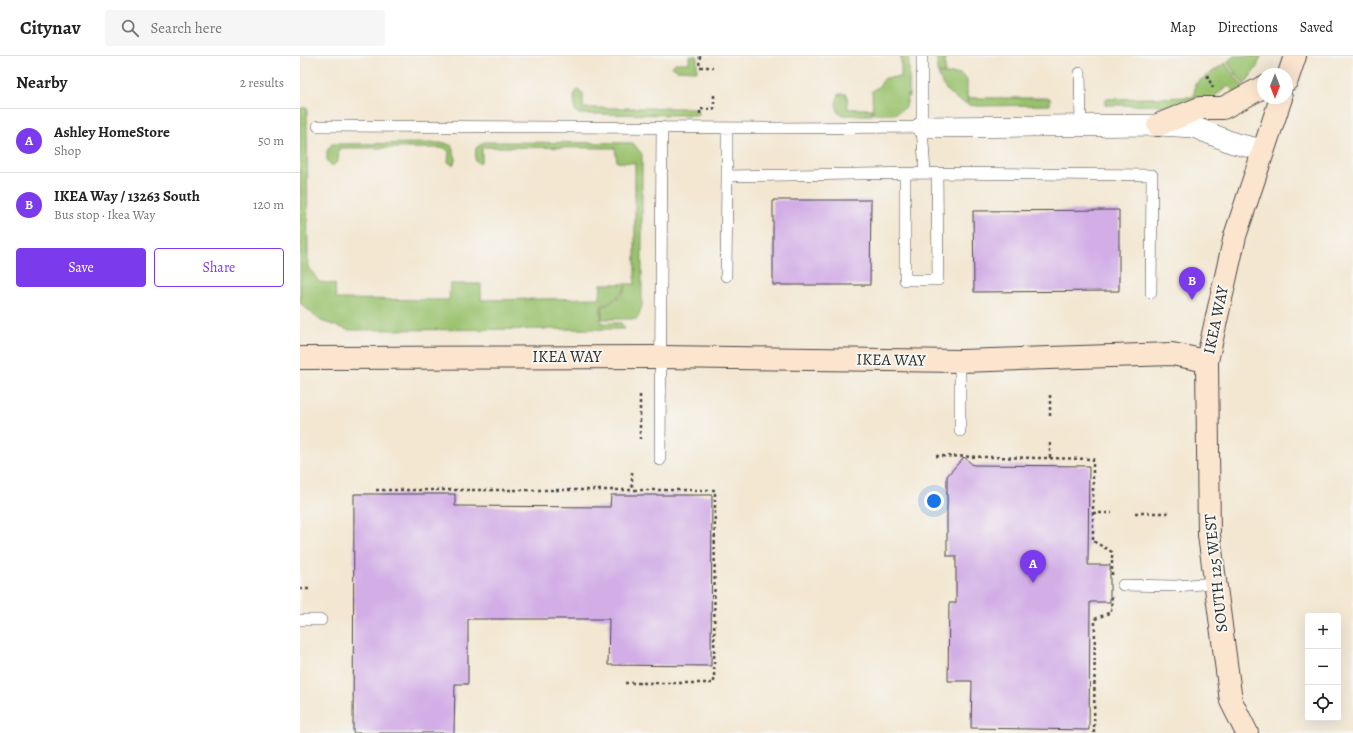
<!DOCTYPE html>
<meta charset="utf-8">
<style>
body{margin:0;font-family:Alegreya,serif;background:#f6f6f6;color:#222}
.controls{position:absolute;right:12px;bottom:12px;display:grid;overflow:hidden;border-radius:4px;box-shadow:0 4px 16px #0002}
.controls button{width:36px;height:36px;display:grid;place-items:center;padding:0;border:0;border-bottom:1px solid #e0e0e0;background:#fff;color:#222;font:20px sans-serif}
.compass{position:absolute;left:957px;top:12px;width:36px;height:36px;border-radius:50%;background:#fff;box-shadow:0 4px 16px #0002;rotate:180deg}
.you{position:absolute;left:634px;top:445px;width:14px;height:14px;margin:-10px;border:3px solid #fff;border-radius:50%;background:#1a73e8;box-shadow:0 0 0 6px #1a73e833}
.badge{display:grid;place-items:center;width:26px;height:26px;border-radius:50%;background:#7c3aed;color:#fff;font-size:13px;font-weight:700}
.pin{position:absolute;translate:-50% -33px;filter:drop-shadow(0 1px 2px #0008)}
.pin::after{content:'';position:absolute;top:21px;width:14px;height:12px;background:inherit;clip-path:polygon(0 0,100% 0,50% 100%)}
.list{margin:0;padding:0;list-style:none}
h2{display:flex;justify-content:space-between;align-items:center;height:52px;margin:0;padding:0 16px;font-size:17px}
h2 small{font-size:13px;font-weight:400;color:#767676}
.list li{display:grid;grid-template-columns:26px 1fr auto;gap:12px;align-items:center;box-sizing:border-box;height:64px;padding:0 16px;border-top:1px solid #e0e0e0}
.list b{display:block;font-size:15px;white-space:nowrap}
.list p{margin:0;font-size:13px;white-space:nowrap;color:#767676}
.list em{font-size:13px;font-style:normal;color:#767676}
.actions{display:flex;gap:8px;padding:12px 16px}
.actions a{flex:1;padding:9px 0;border:1px solid #7c3aed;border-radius:4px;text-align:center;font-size:14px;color:#7c3aed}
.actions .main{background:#7c3aed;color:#fff}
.icon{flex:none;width:22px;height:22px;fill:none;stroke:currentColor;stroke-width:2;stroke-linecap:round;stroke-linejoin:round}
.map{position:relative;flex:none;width:1053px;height:677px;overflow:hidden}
header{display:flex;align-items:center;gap:24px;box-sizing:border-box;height:56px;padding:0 20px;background:#fff;border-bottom:1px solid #e0e0e0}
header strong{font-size:19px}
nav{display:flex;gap:22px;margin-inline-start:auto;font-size:14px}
.search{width:280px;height:36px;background:#f6f6f6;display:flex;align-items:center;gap:10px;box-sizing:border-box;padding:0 14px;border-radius:4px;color:#767676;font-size:15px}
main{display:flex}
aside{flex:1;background:#fff}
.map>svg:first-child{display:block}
</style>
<header>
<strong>Citynav</strong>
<div class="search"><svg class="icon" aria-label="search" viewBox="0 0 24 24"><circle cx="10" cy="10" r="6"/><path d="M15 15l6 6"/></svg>Search here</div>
<nav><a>Map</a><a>Directions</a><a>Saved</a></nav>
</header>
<main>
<aside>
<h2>Nearby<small>2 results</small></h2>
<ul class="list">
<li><span class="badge">A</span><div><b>Ashley HomeStore</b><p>Shop</p></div><em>50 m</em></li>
<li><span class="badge">B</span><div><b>IKEA Way / 13263 South</b><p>Bus stop · Ikea Way</p></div><em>120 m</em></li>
</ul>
<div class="actions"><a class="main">Save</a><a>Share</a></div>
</aside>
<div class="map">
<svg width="1053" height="677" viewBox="0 0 1053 677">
<rect width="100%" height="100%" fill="#f6f6f2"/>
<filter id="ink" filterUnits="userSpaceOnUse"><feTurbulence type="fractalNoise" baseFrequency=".025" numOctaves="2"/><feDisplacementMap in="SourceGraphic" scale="8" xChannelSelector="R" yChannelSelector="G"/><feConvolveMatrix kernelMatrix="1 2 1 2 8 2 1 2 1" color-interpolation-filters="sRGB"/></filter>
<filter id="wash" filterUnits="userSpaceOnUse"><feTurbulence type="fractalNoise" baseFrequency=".012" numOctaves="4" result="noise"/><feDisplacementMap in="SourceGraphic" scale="16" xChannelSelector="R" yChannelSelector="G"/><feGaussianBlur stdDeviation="0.9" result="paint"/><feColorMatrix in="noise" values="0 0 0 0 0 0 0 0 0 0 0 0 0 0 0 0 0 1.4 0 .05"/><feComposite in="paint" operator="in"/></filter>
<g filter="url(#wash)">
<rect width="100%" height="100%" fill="#f3e7d2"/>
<path fill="#9ac26d" stroke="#62764c" d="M389,0h8v15l-20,-1 -5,-3 3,-4h14z
M601,0h8v41l-2,-3 1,3 -2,10 -11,7h-22l-1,-23 7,-5 6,-8 16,-1z
M637,0h8v17h-8z
M934,0h27l-4,11 -13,18 -17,-23z
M925,7l18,24 -8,7 -6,-8 -16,11 -10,9 -98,-1v-6l89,-2 1,-13z
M638,18h23l6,6v24c-15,-6 -24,-14 -29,-30z
M277,34l6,3v15h114l1,7 -119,-1 -4,-3 -1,-15z
M539,38h8l1,15h24v6h-29l-5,-3 -2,-9z
M668,42h82v7l-73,1 -9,-1z
M0,52h7l1,158 11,16 16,2 1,15 113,1 1,-16h31v16l119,-2 1,-14h34v-121l-18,-1 -2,-14 -133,-1v13l-3,4 -4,-4 1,-12 8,-6 149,1 9,11v152l-5,13h-35v-12c10,-5 21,-10 24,-21 -6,10 -14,15 -25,20v17h20l4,6 -277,1 -27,-9 -21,-18z
M145,87l7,3 4,13 -3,6 -5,-3 1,-10 -4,-4h-106l-1,13 -6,5 -5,-5v-10l5,-7z"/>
<g id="blocks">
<path fill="#d2ade6" d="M473,144h98l-1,85h-97z
M819,154v81l-145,1 -1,-81z
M664,401l9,8 116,1 -1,99h22v37h-20l-1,128 -118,-2 1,-47h-24l1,-78h7v-47h-9v-80z
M54,438h101v12l155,1 1,-12h101l-1,171 -103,-1 1,-46h-141v65h-13l-1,49h-101z"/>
</g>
</g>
<g filter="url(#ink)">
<use href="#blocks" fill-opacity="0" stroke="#494744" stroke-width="1"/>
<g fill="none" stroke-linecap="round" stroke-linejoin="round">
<defs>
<path id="lane" d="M780,17l1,52
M18,70l457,2 147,-1v-71
M427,72v48l198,-3 -3,-46
M625,117l227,2 -1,118
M605,118v106h33l-1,-107
M426,220l1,-100
M660,305v70
M360,404l2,-333
M823,529l52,1 40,-3
M0,564h21"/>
<path id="street" d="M622,71l236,-2 36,2 39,16 30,7"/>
<path id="secondary" d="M987,24l8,-24
M858,69l42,-17h23l40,-21
M0,302l360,-1 300,4 212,-7 35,7
M947,677l-16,-32 -22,-166 -2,-174 28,-125 46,-138"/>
</defs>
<use href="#lane" stroke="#494744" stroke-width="12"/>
<use href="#street" stroke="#494744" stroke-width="22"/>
<use href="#secondary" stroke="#494744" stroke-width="24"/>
<path stroke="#494744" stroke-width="2.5" stroke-dasharray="3 3" stroke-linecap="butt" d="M400,0l-1,11h14
M907,19l6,13
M400,58v-5h14v-17
M340,339v44
M750,339v24
M636,400l157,3v82l19,11v23
M750,402v-18
M332,416v18
M76,434h339l-1,193h-89
M793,457h19
M835,457h36
M0,533h10
M794,677l1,-114 16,-7 1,-18"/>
<use href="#lane" stroke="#fff" stroke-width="11"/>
<use href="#street" stroke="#fff" stroke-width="21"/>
<use href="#secondary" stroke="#fbe5cf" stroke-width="22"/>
</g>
</g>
<g text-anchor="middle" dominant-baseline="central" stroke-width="4" stroke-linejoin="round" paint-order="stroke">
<g font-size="16" fill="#2b2b2b" stroke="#f6f6f2">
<text transform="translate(916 264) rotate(-78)">IKEA WAY</text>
<text x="267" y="301">IKEA WAY</text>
<text transform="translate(591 304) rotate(1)">IKEA WAY</text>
<text transform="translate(916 517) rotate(-96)">SOUTH 125 WEST</text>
</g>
</g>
</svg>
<div class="controls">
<button>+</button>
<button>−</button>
<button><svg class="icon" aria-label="locate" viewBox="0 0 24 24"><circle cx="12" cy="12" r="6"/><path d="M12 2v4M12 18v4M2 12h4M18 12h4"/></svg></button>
</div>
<svg class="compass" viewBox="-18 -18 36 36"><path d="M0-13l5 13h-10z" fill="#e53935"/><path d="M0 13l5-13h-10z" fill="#767676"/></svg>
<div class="you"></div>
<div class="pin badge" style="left:733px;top:527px">A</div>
<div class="pin badge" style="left:892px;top:244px">B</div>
</div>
</main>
